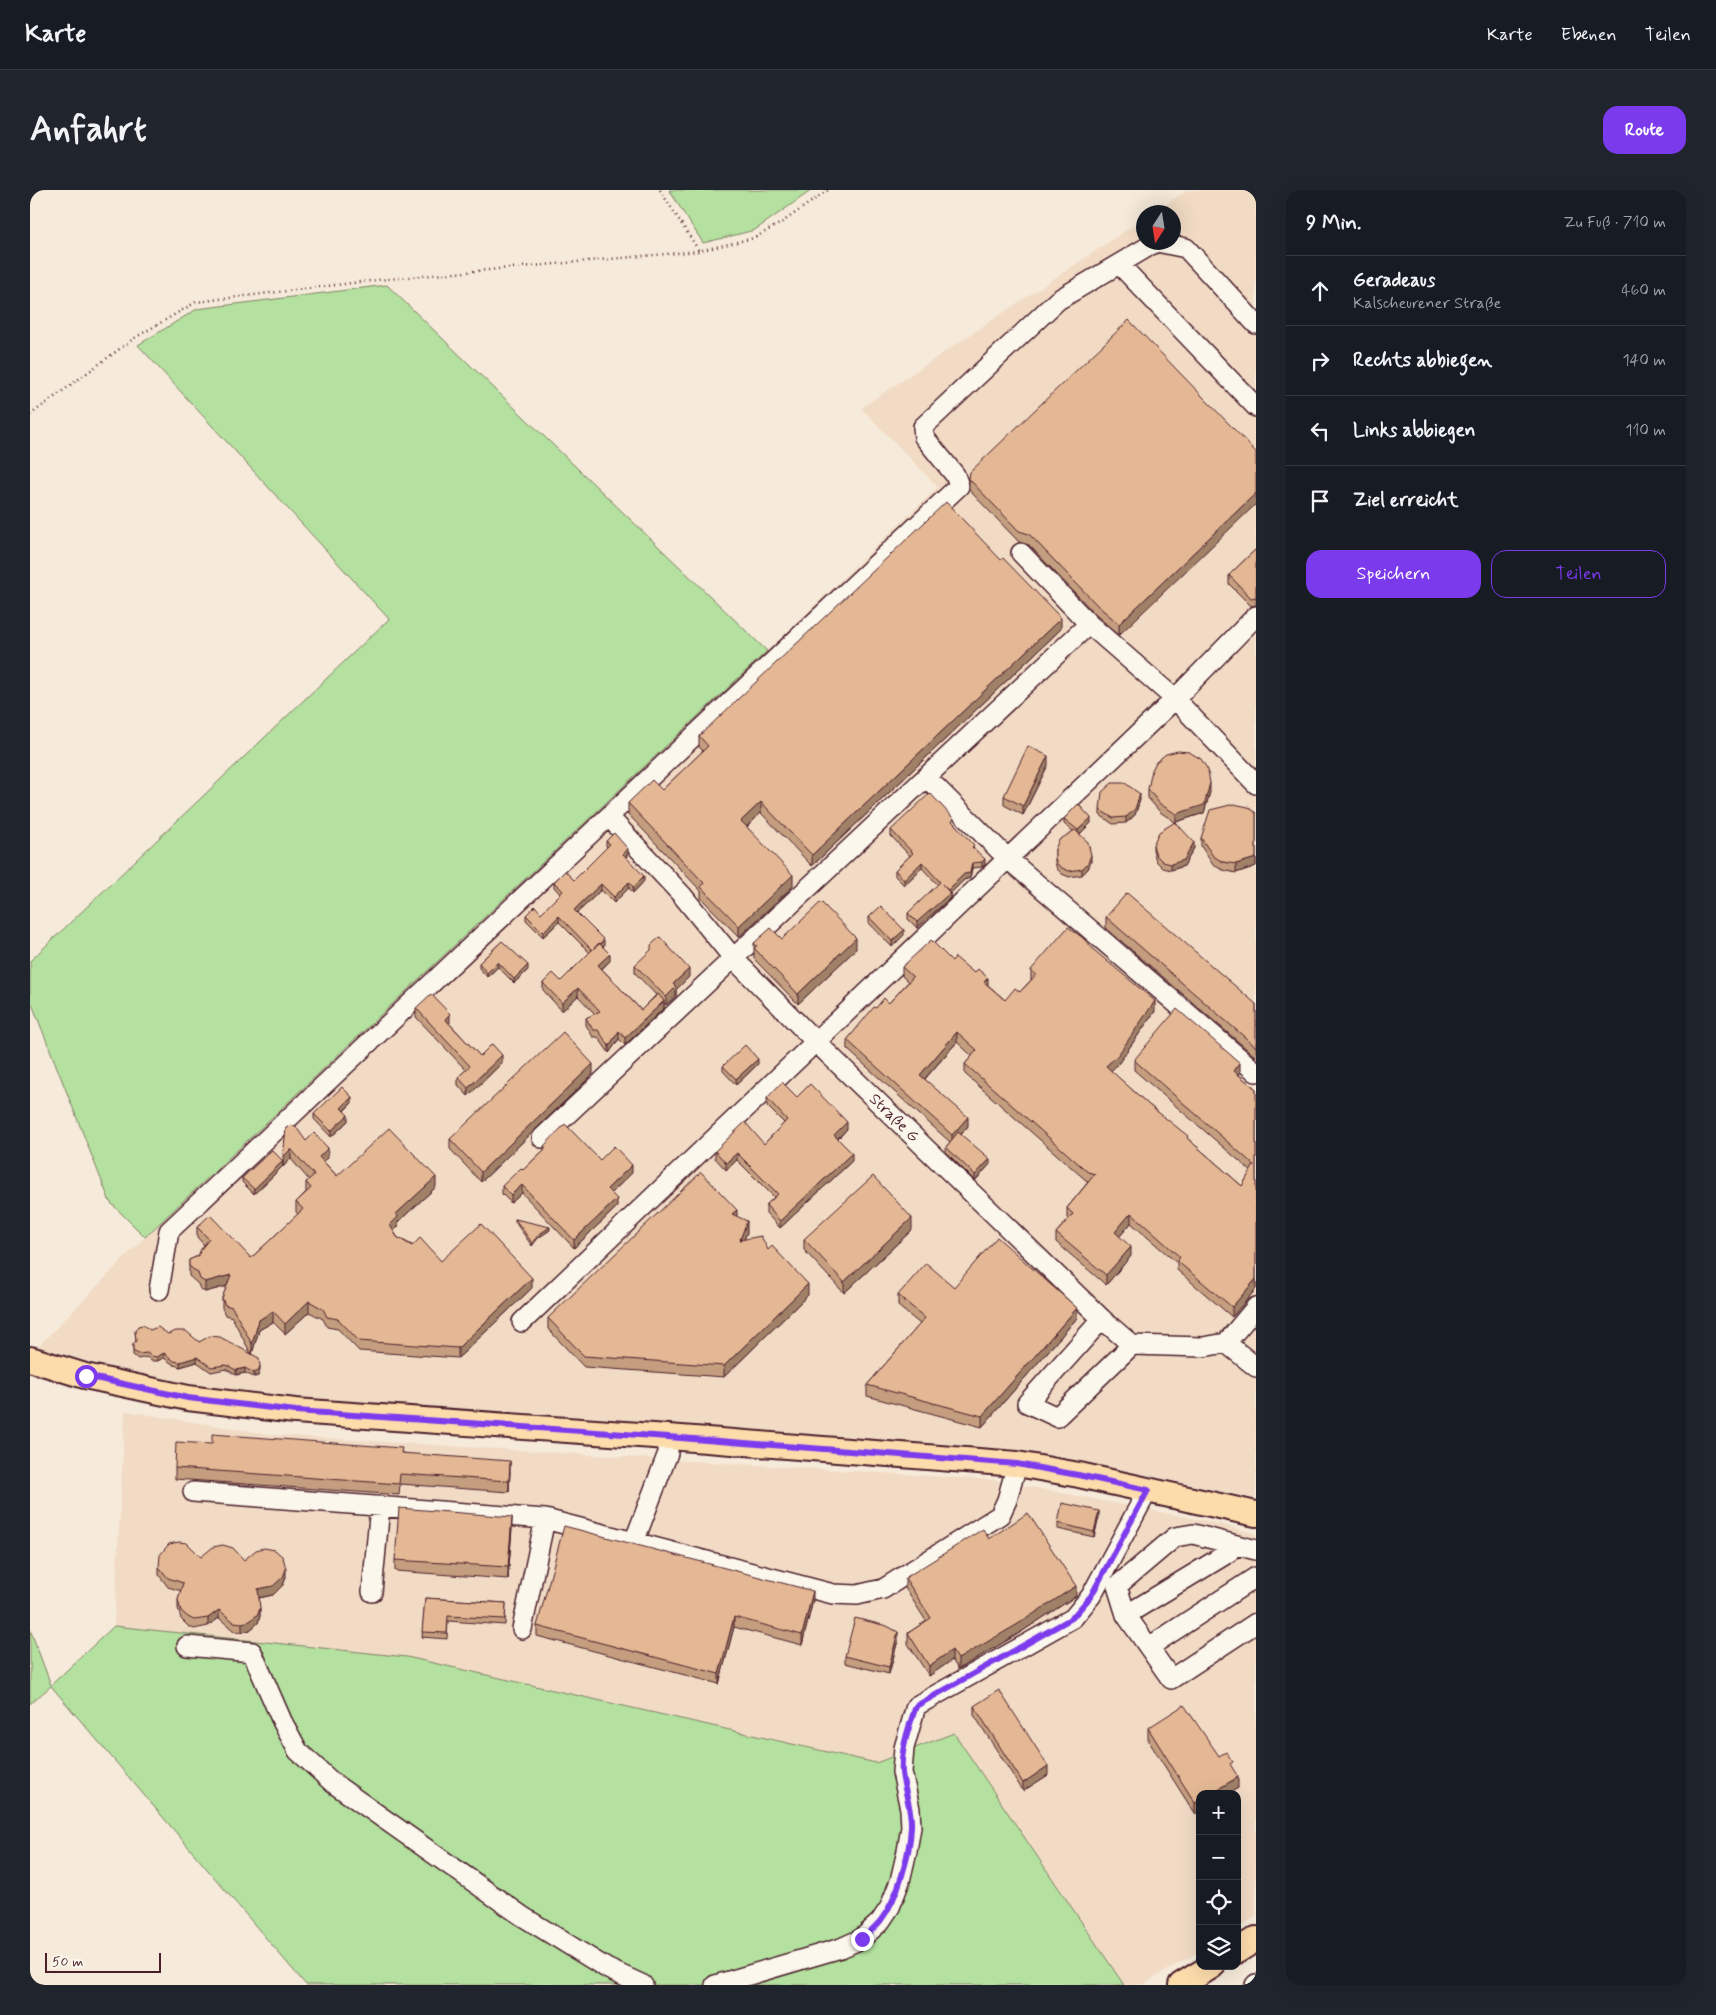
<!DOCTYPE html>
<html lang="de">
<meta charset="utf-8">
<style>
body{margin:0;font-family:Mynerve,sans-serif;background:#20242c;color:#f1f3f6}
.controls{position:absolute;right:15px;bottom:15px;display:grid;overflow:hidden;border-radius:10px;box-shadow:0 5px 20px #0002}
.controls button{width:45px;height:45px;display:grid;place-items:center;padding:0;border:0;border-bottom:1px solid #363941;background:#171b24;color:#f1f3f6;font:25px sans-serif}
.compass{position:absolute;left:1106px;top:15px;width:45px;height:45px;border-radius:50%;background:#171b24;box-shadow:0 5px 20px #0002;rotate:192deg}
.scale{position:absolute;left:15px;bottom:12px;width:116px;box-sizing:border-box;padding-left:5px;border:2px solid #4a1f2b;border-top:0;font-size:14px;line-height:18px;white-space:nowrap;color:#4a1f2b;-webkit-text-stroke:4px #fbf7ec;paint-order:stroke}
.stop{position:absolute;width:15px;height:15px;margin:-11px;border:4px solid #7c3aed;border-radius:50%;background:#fff}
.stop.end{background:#7c3aed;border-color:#fff;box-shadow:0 1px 5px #0008}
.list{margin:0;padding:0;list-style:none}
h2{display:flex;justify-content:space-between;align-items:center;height:65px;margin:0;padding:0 20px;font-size:21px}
h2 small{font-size:16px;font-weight:400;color:#9ea1a6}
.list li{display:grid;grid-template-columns:32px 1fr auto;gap:15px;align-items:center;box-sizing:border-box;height:70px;padding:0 20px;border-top:1px solid #363941}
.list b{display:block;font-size:19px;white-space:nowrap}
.list p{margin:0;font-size:16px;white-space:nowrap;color:#9ea1a6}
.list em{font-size:16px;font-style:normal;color:#9ea1a6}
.actions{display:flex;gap:10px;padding:15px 20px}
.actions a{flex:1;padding:11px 0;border:1px solid #7c3aed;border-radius:15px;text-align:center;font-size:18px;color:#7c3aed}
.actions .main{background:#7c3aed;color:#fff}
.icon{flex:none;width:28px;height:28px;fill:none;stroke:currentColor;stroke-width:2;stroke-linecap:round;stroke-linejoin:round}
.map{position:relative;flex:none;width:1226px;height:1795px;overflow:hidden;border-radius:15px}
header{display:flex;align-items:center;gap:30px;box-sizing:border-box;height:70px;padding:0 25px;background:#171b24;border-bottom:1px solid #363941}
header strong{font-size:24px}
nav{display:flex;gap:28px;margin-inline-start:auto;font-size:18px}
.intro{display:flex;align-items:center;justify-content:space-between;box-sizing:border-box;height:120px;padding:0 30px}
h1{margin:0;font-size:35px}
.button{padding:12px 22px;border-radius:15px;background:#7c3aed;color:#fff;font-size:18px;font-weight:700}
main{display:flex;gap:30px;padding:0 30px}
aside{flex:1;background:#171b24;border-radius:15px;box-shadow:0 5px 20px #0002}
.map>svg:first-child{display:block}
</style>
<header>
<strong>Karte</strong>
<nav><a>Karte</a><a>Ebenen</a><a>Teilen</a></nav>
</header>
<div class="intro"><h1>Anfahrt</h1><a class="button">Route</a></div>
<main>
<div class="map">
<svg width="1226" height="1795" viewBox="0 0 1226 1795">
<rect width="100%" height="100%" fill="#f6eada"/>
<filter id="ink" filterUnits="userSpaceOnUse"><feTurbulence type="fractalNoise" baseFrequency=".02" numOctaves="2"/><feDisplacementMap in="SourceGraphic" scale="10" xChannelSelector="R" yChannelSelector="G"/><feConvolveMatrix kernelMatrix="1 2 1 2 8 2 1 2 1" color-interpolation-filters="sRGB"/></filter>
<g filter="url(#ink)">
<path fill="#f1dbc5" d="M1158,0h68v1309l-104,-23 -234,-33 -611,-42 -136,-18 -134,-35 108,-111 622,-586 171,-164 -77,-79 282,-189 1,23h30v-30h-20z
M95,1221l150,24 720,45 222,43 39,11v383l-19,11v-134h-37v157l-58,34h-18l-170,-252 -78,30 -469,-106 -293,-31z"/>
<path fill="#b4e19f" stroke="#7f8065" d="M639,0h143l-57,40 -52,13z
M357,95l380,366 -622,586 -35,-35 -80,-203v-38l359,-342 -251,-274 59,-36z
M84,1436l293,31 469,106 78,-30 170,252h-818l-255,-299 -21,18v-75l21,56z"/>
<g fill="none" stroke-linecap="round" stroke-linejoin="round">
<defs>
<path id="minor" d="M1127,52l29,6 70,76
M1089,74l137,143
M991,363l68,71 86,75 81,85
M896,587l82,82 248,213
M579,627l73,78 52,64 82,83 286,277 30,26 71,2 23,-4 30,-36
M512,948l547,-514
M129,1100l10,-59 790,-745 -4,-11 -31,-38 -1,-10 135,-127 98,-58
M1072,1129l-75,84 30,14 75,-72
M492,1132l653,-623 81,-83
M1196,1153l30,24
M638,1247v16l-34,89 199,52 24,1 26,-6 117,-74 7,-15 10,-36
M163,1302l352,27 89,23
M1204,1355l-6,8 -102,62 45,64 85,-56
M342,1402l8,-86
M1096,1425l-9,-29 58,-49 18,-3 63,16
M492,1439l23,-110
M157,1456l65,6 30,69 16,30 35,32 189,133 86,53 35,16
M1119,1457l107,-70
M685,1795l126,-37 20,-9 19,-17 10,-15 10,-26 7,-30 4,-24 -1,-18 -8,-37 2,-24 12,-42 157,-88 18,-22 57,-106
M1225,1795l1,-1"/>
<path id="major" d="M0,1169l55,17 103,22 107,13 373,26 349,27 62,11 177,39
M1207,1761l19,-12
M1151,1795l31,-19"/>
</defs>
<use href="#minor" stroke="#4a1f2b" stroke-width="22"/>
<use href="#major" stroke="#4a1f2b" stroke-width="28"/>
<path stroke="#4a1f2b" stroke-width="2.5" stroke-dasharray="1 4" stroke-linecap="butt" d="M630,0l39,61
M0,225l103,-76 63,-37 181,-22 322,-29 55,-13 27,-15 47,-33"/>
<use href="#minor" stroke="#fbf7ec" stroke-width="19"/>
<use href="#major" stroke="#fddcac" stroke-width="24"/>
</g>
<path fill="#c49e7f" stroke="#4a1f2b" d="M1226,262l-137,183 -22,-19 -68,-71 -10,-3 -50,-52v-11z
M1226,359v56l-5,1 -22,-22v-9z
M1031,439l-249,237 -51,-53 -14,14 46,59 -54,51 -38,-39v-7l-73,-77v-11l34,-13 41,-39 -4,-4v-11z
M1018,575l-25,50 -19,-10v-9z
M1118,599l62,3 -6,21 -28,9 18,26 -10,18 -13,4 -8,-2 -7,-7 -3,-11v-5l22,-23 -15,-10 -12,-14z
M1110,610l-5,15 -9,8 -13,1 -13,-9v-5z
M1226,623v53l-20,7 -13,-3 -10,-5 -12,-19v-8z
M1034,629l27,4 -12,11 12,27 -3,8 -6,6 -13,2 -7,-3 -5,-5 -2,-6v-14l18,-18 -9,-7z
M924,633l20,26 11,16 -3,2 -10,1 -2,10 -6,2 -14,14v4l-33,30 -9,-9v-6l30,-28 -16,-17 -18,17 -9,-9v-6l15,-14 -19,-20v-6z
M576,651l22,13 -2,3 18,24 -11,12 -4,-5 -15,15 -13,-13 -24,23 27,33 -1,1 7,14 -8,8 39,41 15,-15 -21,-22v-8l54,12 -13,13v6l-10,9 -2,-2v5l-39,37 -6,-6 -10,14 -11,-16h-5l-7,-12v-7l9,-4 -17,-18 -16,15 -19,-21v-7l18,-2 29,-28 -31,-31 -16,15 -17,-17v-5l15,-2 19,-19 -6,-7v-5l20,-2 33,-33 -1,-1z
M839,727l35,18 -12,12 -23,-24z
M1076,727l150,87v53l-150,-129z
M752,749l74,10 -58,55 -44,-45v-16z
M472,751l26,29 -14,13 -16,-16 -11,10 -8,-9v-5z
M922,771l36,24 17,15 15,-8 11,-12v-10l124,41 -37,53 -7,7 38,34 93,81 9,-15 -117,-101v-10l106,13 -1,2 17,14v200l-24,28 -55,-47v-7l-46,-40 -12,14 12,19 -25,29 -50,-43v-9l12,-14 -1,-1v-10l21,-26 -123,-108v-10l7,-8 -15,-14 -32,37 43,47 -7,9 29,29 -15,17 -29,-29v-5l4,-5 -103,-93v-9l29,-32 13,-5 19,-21 -6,-6v-9z
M386,818l34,15h-1l31,33 22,7 -34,33 -10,-11v-8l8,-7 -50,-53z
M728,874l-22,21 -13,-14v-5z
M563,884l-112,108 -31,-33v-10z
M767,907l50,32 -9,10 14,22 -72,67 -14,-15v-8l8,-8 -37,-37 -11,10 -11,-12v-7l49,-7 20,-21 -17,-17v-8z
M322,913l-8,8 4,10 -17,16 -17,-18v-5z
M256,938l20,13 22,17 -4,4 13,14 99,11 -38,35v5l-4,4 3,6 44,24 91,27 -74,70 -99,-7 -21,-22 -11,-2 -4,-8 -14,-7 -24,22 -12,-12 -14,8 -7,24 8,16 -2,6 -4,1 -9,-4 -9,2 -10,-6 -15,3 -14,-10 -17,5 -6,-2 -10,-7 -7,3h-6l-4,-4 -9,2 -5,-4v-11l3,-3 -1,-10 15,-1 101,24 -19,-37 -7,-2 -3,-7v-10l5,-12 -22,6 -5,-3 -2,-5 -9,-8v-16l9,-4 6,-11 -7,-8v-10l54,31 47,-44 -2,-2v-10l10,-10v-10l3,-2 -18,-21 -8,8z
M514,956l56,14 32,13 -21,20 6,14 -43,41 -52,-55 -11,10 -9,-9v-8l21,-16 21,-20z
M253,976l-29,28 -12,-12v-4z
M707,1027l10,15 -3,7 24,11 40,45 -84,82 -140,-10 -36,-38v-11z
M485,1029l35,11 -12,8 -6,8 -17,-24z
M882,1040l-68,63 -40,-43v-11z
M924,1097l123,31 -95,109 -115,-31v-11l53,-61 -22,-18v-11z
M182,1254l190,9 108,18 -1,21 -109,-8 -1,11 -224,-16v-11z
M1069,1327l-5,20 -36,-8v-6z
M482,1338l-4,51 -113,-8v-11z
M959,1349l87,57 -58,38 -60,35 -6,-9 -23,16 -21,-32v-11l18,-12 -21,-33v-10z
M171,1367l43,3 42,17 -3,8 -10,10 -14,3 1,18 -2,7 -8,7 -8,2 -8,-1 -15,-13 -11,8 -14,3 -6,-3 -7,-7 -3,-11v-8l3,-9 -13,-4 -9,-12v-8z
M395,1408l81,5 -1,22 -57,-4 -1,18 -25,-2z
M783,1410l-11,45 -68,-18 -15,57 -182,-48v-10z
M868,1450l-9,34 -44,-11v-7z
M944,1516l74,69 -25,16 -49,-76z
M1118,1538l71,28 14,13 5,19 -10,6h-28l-5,20 -47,-74z"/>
<path fill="#a08168" stroke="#4a1f2b" d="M1226,303v11l-137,131v-11z
M1031,428v11l-249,237v-11z
M1018,566v9l-25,50v-9z
M1180,593v9l-6,21 -28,9v-8z
M1110,604v6l-5,15 -9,8v-6z
M731,612v11l-20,19v-11z
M1061,628v5l-13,13v-6z
M1164,652v6l-10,18 -13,4v-6z
M598,659v5l-5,6v-6z
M1061,665v6l-3,8 -6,6v-6z
M1226,668v8l-20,7v-9z
M955,669v6l-3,2v-5z
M892,672v6l-18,17v-5z
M942,673v5l-2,10 -6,2 -14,14v4l-33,30v-6l31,-32z
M763,685v11l-54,51v-11z
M614,686v5l-11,12v-6z
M599,692v6l-15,15v-6z
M571,694v6l-27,26v-6z
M529,726v6l-16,15v-5z
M874,740v5l-12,12v-6z
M826,748v11l-58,55v-10z
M574,750v6l-11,10v-5z
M580,764v7l-12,11v-7z
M468,772v5l-11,10v-4z
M498,775v5l-14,13v-4z
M659,779v8l-13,13v6l-10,9v-8l7,-13z
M958,788v9l-4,-5z
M548,798v8l-16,15v-8z
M634,811v7l-39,37v-7z
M1125,811v10l-37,53 -12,12v-10z
M420,824v9l-5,5v-9z
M589,841v8l-10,14v-7z
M927,842v10l-37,42v-9z
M472,865v8l-34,33v-8z
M728,869v5l-22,21v-6z
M1210,873v10l-6,8v-10z
M563,874v10l-112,108v-10z
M322,907v6l-11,10v-5z
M318,925v6l-17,16v-6z
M938,927v9l-16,19v-10z
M817,932v7l-13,13v-7z
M298,958v10l-9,9v-10z
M261,959v10l-8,8v-10z
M707,963v7l-11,10v-7z
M822,963v8l-72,67v-7z
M960,969v5l-15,17v-6z
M253,971v5l-29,28v-5z
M602,975v8l-25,24v-8z
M406,987v10l-38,35v5l-8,8v-10l6,-11z
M492,995v8l-11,10v-8z
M587,1009v8l-43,41v-8z
M707,1020v11l-5,-7z
M1101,1023v10l-16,19v-10z
M882,1028v12l-68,63v-11z
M717,1031v11l-7,19v-11z
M520,1037v3l-12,8 -6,8v-3l6,-8z
M1101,1057v9l-25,29v-10z
M201,1085v10l-26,7v-10z
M502,1088v10l-74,70v-10z
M1226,1089v10l-24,28v-10z
M778,1094v11l-84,82v-11z
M279,1111v11l-24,22v-10z
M1047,1118v10l-95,109v-11z
M243,1121v11l-14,8 -7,24v-10l7,-24z
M134,1163v5l-7,3v-4z
M167,1167v5l-17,5v-5z
M230,1176v4l-2,6 -4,1v-4z
M215,1178v5l-9,2v-5z
M480,1271v10l-1,21v-11z
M1069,1321v6l-5,20v-5z
M482,1327v11l-4,51v-12z
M256,1379v8l-3,8 -10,10 -15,3v-9z
M1046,1396v10l-58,38 -60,35v-10z
M783,1401v9l-11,45v-10z
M230,1418v8l-2,7 -8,7 -8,2v-9z
M189,1420v8l-11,8v-8z
M704,1427v10l-15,57v-10z
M868,1442v8l-9,34v-7z
M922,1460v10l-23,16v-10z
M1018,1576v9l-25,16v-8z
M1208,1587v11l-10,6h-18z
M1170,1610v11l-5,3v-11z"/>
<path fill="#e4b894" stroke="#4a1f2b" d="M1099,130l127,132v41l-137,131 -22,-19 -68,-71 -10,-3 -50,-52 1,-7z
M916,312l55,58 2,-2 58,60 -249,237 -51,-53 -20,19 52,54 -54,51 -38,-39 3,-4 -76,-80 24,-23 10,10 46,-44 -9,-10z
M1226,359v48l-5,1 -22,-23z
M998,556l20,10 -25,50 -19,-10z
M1148,561l11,1 12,7 7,11 2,13 -6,22 -28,9 -16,-10 -12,-15 4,-19 4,-8 10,-8z
M1082,593h13l15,11 -5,15 -9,8 -13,1 -13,-8 2,-18z
M900,603l24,26 -2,2 22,24 -2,2 13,12 -3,3 -10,1 -2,10 -6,1 -16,16 -6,-6 8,9 -33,29 -9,-9 32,-31 -18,-20 -18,18 -9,-10 18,-17 -22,-23z
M1048,614l13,14 -13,12 -14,-11z
M1204,614l14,3 8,6v45l-20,6 -13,-2 -10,-6 -12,-18 9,-28z
M1145,632l19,20 -10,18 -13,4 -8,-2 -7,-7 -3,-10 6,-13z
M1045,640l13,12 3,13 -3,8 -6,6 -13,2 -7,-3 -5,-4 -2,-6v-9l4,-9z
M584,643l14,16 -5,5 21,22 -11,11 -4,-5 -15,15 -13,-13 -27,26 30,30 -12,10 -33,-34 -16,16 -17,-17 9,-9 6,7 22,-22 -9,-9 11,-11 9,9 36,-36 -4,-3z
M1097,703l129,111v43l-150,-130z
M791,712l35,36 -58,56 -44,-46 3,-2 -3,-3 17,-15 11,11z
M851,716l23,24 -12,11 -23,-24z
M1038,737l15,11 12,13 60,50 -37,54 -12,11 43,39 39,31 -1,2 55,48 12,-21 -120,-105 43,-51 63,54 -6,8 22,18v190l-24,28 -55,-46 3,-4 -49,-44 -16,19 16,15 -25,28 -50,-42 17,-19 -6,-6 28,-34 -7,-2 -123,-108 12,-14 -20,-18 -37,43 48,42 -16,18 -105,-95 27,-33 2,1 8,-10 5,5 24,-26 -11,-10 29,-27 21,21 3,-4 19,16 4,-4 10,9 -4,4 21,18 10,-12 5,4 16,-17 -5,-5z
M630,747l29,32 -16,15 3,3 -10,10 -31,-32 16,-15v-5z
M472,751l26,24 -14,14 -16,-17 -11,11 -8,-10z
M569,753l11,11 -12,11 43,45 17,-16 6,7 -39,37 -6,-7 -10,15 -11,-16h-5l-7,-12 14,-7 -22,-23 -16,15 -19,-20 10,-10 8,8z
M401,804l19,20 -5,5 35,37 12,-12 10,11 -34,33 -10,-11 12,-11 -54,-58z
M533,842l30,32 -112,108 -31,-33z
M715,855l13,14 -22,20 -13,-13z
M752,892l15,15 13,-13 37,38 -13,13 18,18 -72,68 -14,-16 12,-11 -41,-41 -11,10 -11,-12 30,-29 19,22 23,-24 -20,-22z
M312,897l10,10 -11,11 7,7 -17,16 -17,-17z
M535,934l35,36 14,-14 18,19 -25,24 10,10 -43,41 -52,-55 -11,10 -9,-9 19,-18 2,2 23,-22 -2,-2z
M261,935l5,2 10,14 8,-8 14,15 -9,9 18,19 52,-48 47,49 -40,37 2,3 -8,8 7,12 15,9 8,-8 21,23 40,-37 51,54 -74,70 -99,-7 -21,-22 -11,-2 -4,-8 -14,-8 -24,23 -12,-13 -14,9 -7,24 -20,-37 -7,-2 -3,-7 9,-23 -26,7 -5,-3 -2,-6 -9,-7v-6l9,-4 3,-7 8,-10 -12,-12 13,-12 41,43 52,-49 -7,-7 15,-14 -5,-6 8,-7 -23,-26 -8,8 3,-29z
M928,942l32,27 -15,16 -29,-28z
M242,960l11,11 -29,28 -12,-11z
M671,982l36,38 -5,4 15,7 -7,19 21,-4 7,14 4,-4 36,38 -84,82 -140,-10 -36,-38z
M843,986l39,42 -68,64 -40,-43z
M485,1029l35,8 -12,8 -6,8z
M967,1047l80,71 -95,108 -115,-31 58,-67 -27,-23 28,-32 28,24z
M113,1135l7,5 8,-3 10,7 8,-3h10l13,11 11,-6 10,1 39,21 1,8 -2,5 -4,2 -9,-5 -9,2 -10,-5 -15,2 -14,-10 -17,5 -6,-1 -10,-8 -7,4 -6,-1 -4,-3 -9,1 -5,-3v-7l3,-3 -1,-10 3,-5z
M182,1244l190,14 -1,5 109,8 -1,20 -109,-7 -1,10 -224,-16 1,-26 36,2z
M1032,1313l37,8 -5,21 -36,-9z
M369,1318l113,9 -4,50 -113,-7z
M998,1323l48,73 -58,38 -60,35 -6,-9 -23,16 -21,-33 23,-15 -26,-40 78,-49 6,10z
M534,1336l249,65 -11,44 -68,-18 -15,57 -182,-48z
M149,1352l8,1 14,14 12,-10 10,-2 10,3 11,12 12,-10 8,-2 11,2 8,7 3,12 -3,8 -10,9 -15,3 2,19 -2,6 -8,7 -8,2 -8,-1 -15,-12 -11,8 -14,2 -6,-3 -7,-6 -3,-11 5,-17 -15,-5 -9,-11 1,-12 9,-11z
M395,1408l81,5 -1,16 -57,-3 -1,17 -25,-1z
M825,1428l32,8 11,6 -9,35 -44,-11z
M969,1500l49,76 -25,17 -49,-77z
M1154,1515l35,51 7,-4 7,10 -3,2 8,13 -28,17h-10v6l-5,3 -47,-75z"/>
</g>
<g fill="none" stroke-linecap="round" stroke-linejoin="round" filter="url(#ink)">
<path stroke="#7c3aed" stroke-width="6" d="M56,1186l102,22 108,13 372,26 349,27 61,11 70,15 -57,106 -19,22 -156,88c-7,21 -16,45 -14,67 2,18 10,35 9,53 -1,28 -13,72 -30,94 -5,7 -13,13 -19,19"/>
</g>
<g text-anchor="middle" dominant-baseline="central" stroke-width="5" stroke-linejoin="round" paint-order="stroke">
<g font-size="16" fill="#4a1f2b" stroke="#fbf7ec">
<text transform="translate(864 928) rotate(44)">Straße G</text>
</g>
</g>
</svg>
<div class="controls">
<button>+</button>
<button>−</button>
<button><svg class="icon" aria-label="locate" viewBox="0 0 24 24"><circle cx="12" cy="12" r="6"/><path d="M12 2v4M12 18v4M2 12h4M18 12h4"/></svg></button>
<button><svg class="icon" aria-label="layers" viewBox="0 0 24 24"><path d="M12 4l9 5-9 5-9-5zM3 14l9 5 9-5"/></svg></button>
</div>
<svg class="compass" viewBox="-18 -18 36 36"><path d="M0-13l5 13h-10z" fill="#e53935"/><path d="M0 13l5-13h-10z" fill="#9ea1a6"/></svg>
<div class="scale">50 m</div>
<div class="stop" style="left:56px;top:1186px"></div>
<div class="stop end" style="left:832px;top:1749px"></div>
</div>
<aside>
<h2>9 Min.<small>Zu Fuß · 710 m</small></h2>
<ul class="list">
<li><svg class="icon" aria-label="ahead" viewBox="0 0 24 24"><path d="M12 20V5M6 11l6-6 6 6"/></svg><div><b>Geradeaus</b><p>Kalscheurener Straße</p></div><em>460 m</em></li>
<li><svg class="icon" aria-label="right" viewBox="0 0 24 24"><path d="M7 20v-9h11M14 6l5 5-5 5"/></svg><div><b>Rechts abbiegen</b></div><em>140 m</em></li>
<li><svg class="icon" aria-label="left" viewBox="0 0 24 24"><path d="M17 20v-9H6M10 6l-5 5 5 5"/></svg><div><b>Links abbiegen</b></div><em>110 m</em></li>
<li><svg class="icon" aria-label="arrive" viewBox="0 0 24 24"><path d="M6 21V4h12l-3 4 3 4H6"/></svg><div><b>Ziel erreicht</b></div></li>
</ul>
<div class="actions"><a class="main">Speichern</a><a>Teilen</a></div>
</aside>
</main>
